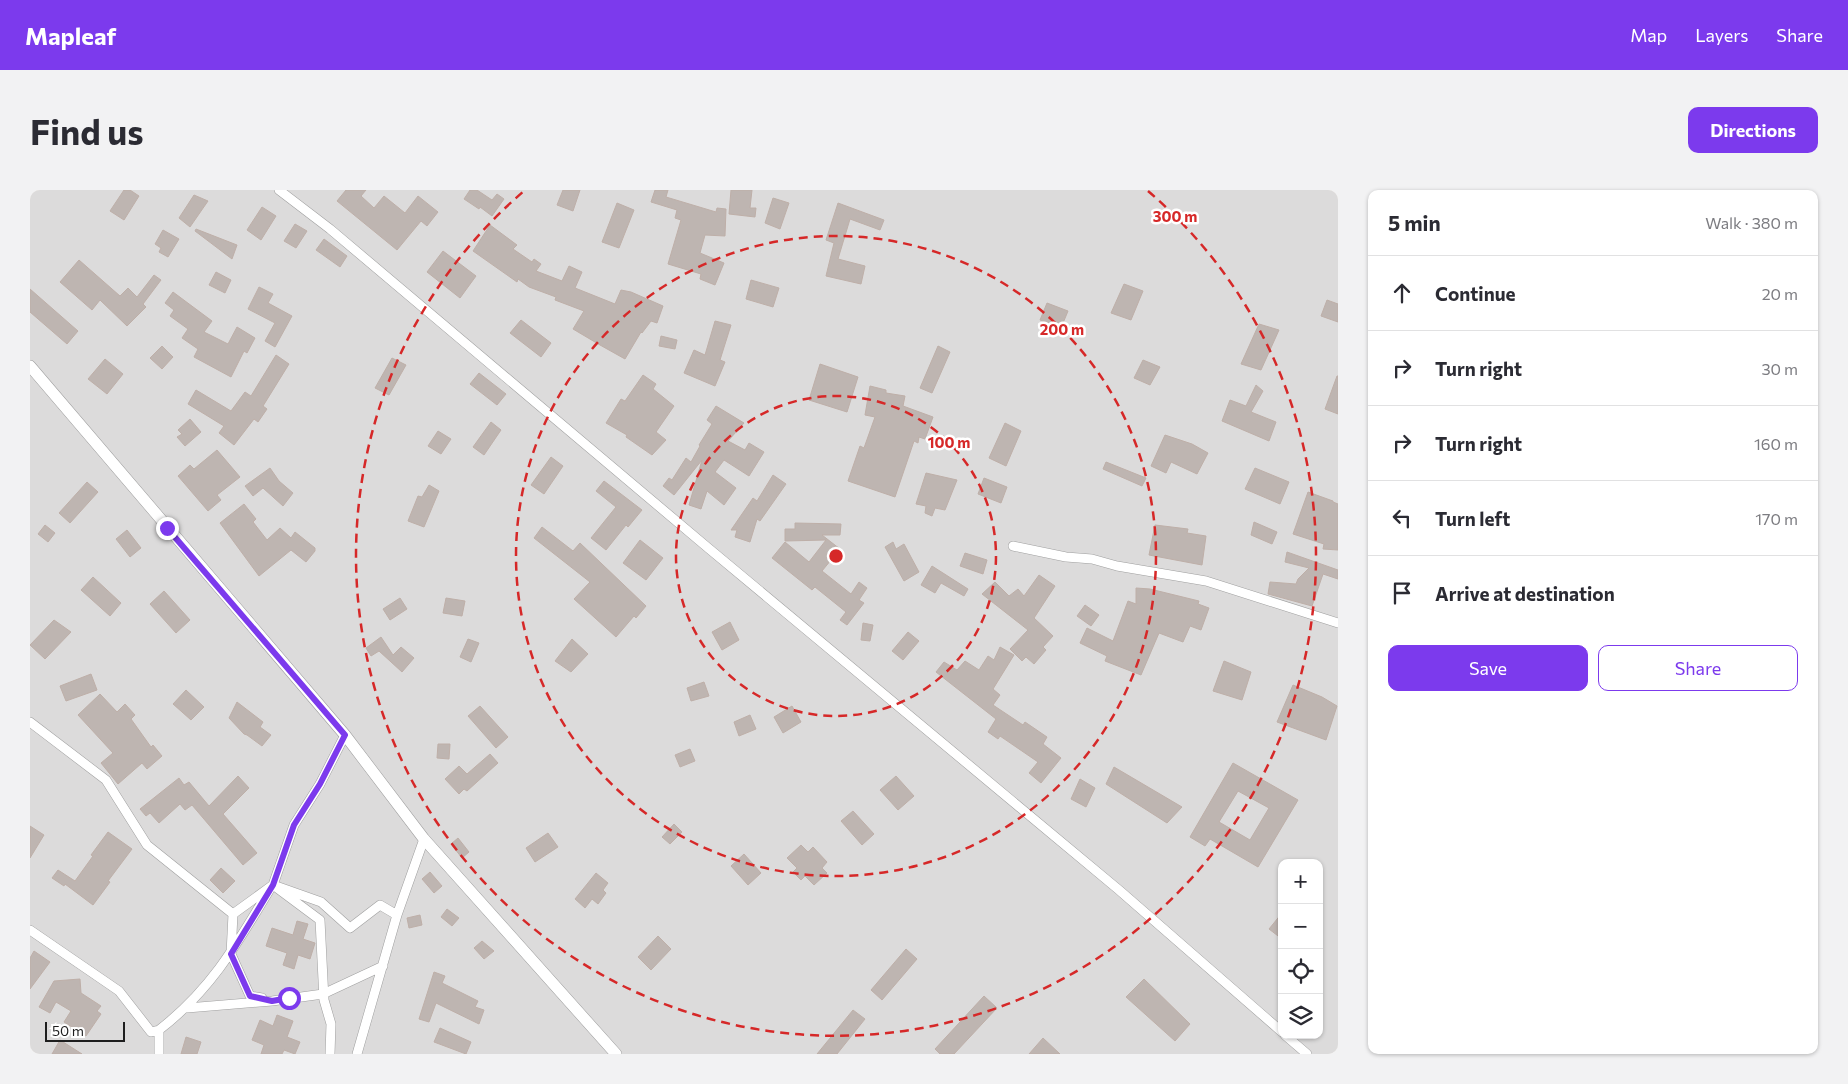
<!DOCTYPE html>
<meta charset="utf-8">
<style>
body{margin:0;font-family:Commissioner,sans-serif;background:#f2f2f3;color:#2b2b33}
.controls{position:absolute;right:15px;bottom:15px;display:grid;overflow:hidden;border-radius:10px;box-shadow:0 1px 4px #0004}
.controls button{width:45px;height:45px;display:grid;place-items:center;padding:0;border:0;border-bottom:1px solid #e1e1e2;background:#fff;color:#2b2b33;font:25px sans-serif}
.scale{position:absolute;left:15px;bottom:12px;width:80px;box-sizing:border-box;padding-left:5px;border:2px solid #1e1e1e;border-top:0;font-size:14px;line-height:18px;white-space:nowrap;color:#1e1e1e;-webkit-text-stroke:4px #fff;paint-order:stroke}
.stop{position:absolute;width:15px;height:15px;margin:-11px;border:4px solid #7c3aed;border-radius:50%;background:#fff}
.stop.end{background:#7c3aed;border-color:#fff;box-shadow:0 1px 5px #0008}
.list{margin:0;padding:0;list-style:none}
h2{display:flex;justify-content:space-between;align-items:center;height:65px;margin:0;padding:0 20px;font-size:21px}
h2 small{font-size:16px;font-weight:400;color:#7c7c81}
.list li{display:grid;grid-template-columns:32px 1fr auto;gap:15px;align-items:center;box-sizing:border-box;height:75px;padding:0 20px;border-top:1px solid #e1e1e2}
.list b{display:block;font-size:19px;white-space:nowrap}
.list em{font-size:16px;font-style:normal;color:#7c7c81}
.actions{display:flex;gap:10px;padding:15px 20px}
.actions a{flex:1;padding:11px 0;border:1px solid #7c3aed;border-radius:10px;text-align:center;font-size:18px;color:#7c3aed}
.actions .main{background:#7c3aed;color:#fff}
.icon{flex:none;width:28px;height:28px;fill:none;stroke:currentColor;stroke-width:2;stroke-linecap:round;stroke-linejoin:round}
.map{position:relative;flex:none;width:1308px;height:864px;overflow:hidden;border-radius:10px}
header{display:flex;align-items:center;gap:30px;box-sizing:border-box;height:70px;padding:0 25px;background:#7c3aed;color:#fff}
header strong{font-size:24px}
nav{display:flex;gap:28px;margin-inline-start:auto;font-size:18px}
.intro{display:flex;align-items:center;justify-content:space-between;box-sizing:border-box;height:120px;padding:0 30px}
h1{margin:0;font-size:35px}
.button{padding:12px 22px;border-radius:10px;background:#7c3aed;color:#fff;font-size:18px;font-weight:700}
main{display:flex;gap:30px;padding:0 30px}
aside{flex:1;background:#fff;border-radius:10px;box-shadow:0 1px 4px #0004}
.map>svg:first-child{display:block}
</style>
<header>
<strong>Mapleaf</strong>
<nav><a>Map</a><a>Layers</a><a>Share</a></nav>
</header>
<div class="intro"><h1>Find us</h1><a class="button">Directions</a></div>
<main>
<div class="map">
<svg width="1308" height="864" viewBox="0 0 1308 864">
<rect width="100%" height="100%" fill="#eeeae4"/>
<path fill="#dcdbdb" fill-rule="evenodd" d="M0,0h1308v864h-1308zM1252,673h37v172h-37z"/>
<path fill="#beb5b1" stroke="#beafa8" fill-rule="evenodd" d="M94,0h6l9,6 -15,24 -14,-9z
M316,0h20l-5,6 13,12 10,-12 21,17 13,-17 20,16 -11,14 -6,-5 -24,29 -60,-49z
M440,0h7l15,10 5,-6 7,5 -12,17 -12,-9 -1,2 -15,-10z
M533,0h17l-7,21 -16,-6z
M625,0h13l-2,7 50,15 1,-4 9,1 -1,27 -20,-1 -5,18 24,10 -9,22 -15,-6 1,-5 -33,-10 13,-44 -6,-2 2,-8 -26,-8z
M701,0h21l-2,18h6l-1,9 -26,-3z
M164,5l14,6 -18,26 -11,-9z
M743,8l16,5 -9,26 -15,-6z
M587,13l17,7 -15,38 -17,-6z
M808,13l46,17 -4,10 -30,-11 -12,40 27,7 -4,18 -35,-8 8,-33 -8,-3z
M232,17l14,9 -15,24 -14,-10z
M265,34l12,7 -11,17 -12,-7z
M460,35l27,20 -4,4 19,13 2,-3 7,5 -5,7 26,10 7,-15 13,6 -7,16 40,16 6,-14 10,2 32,14 -6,17 -6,-2 -9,12 -1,-1 -16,27 -25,-14 -27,-16 11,-18 -29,-11 1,-3 -27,-10 -11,-8 -1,3 -44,-31z
M166,39l41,16 -5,14 -37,-28z
M133,40l16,9 -11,18 -9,-5 2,-4 -6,-4z
M294,49l23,17 -7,11 -24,-17z
M413,61l33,25 -16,22 -33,-26z
M49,70l41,36 8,-8 9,9 17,-22 7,5 -18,24 3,3 -19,19 -27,-26 -8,10 -32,-28z
M186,82l15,8 -6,13 -16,-8z
M721,90l28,8 -6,19 -27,-8z
M1094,94l19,7 -12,29 -20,-7z
M229,97l14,7 -5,9 24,13 -17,31 -10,-6 10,-18 -27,-14z
M0,99l48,42 -11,13 -37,-32z
M143,102l39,29 -8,11 24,12 9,-17 18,11 -8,15 -3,-2 -13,26 -37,-20 4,-8 -16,-11 6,-9 -18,-13 4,-6 -9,-7z
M1297,110l11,4v18l-17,-6z
M1017,113l21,8 -7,17 -21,-8z
M491,130l30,23 -10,14 -31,-24z
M685,131l16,4 -11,35 5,2 -10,24 -31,-13 10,-23 11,5z
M1229,134l20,6 -18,40 -20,-6z
M631,146l16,4 -2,9 -16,-3z
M132,156l11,11 -11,12 -12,-11z
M908,156l12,6 -18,41 -12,-5z
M246,165l13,9 -26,42 4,3 -9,13 -4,-3 -20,26 -15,-12 5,-7 -36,-22 8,-14 35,21 14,-19 6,4z
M362,168l14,7 -17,30 -14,-7z
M75,169l18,15 -16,20 -19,-15z
M1113,170l17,7 -10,18 -16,-7z
M790,174l38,13 -11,35 -38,-12z
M449,183l27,21 -9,11 -27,-21z
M613,185l13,9 -3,5 21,17 -18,26 10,8 -14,15 -26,-18 1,-2 -21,-12 15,-24 4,2z
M1307,186h1v38l-13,-5z
M1226,195l7,6 -12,21 25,10 -7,19 -47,-20 8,-21 16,6z
M840,196l16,4v3l19,3 -2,10 30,11 -8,22 -6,-2 -1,6 -4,-2 -19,56 -47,-16 12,-35 4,2 11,-31 -10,-2z
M686,216l28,17 -16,18 17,9 4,-7 15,9 -15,24 -25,-16 -9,12 21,16 -12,17 -17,-14 -6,18 -12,-4 13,-45 -28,35 -11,-9 6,-8 3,2 14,-22 5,4 9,-16 -1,-1 13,-21 -5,-4z
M160,229l11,13 -16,14 -8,-9 5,-3 -4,-4z
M461,232l10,8 -17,25 -11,-8z
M975,233l16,8 -15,35 -17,-8z
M408,241l13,8 -10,15 -13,-8z
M1135,245l27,9 16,9 -11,21 -26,-12 -5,11 -15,-7z
M187,260l23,27 -23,18 4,5 -13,11 -30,-35 12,-11 4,4z
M521,267l12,9 -19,28 -13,-9z
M1076,272l40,16 -4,8 -39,-17z
M240,278l9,13 14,12 -10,13 -20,-18 -10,8 -8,-10z
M1225,278l34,14 -9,22 -35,-15z
M896,283l31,7 -12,30 -10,-2 -3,8 -7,-3 1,-7 -10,-2z
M743,285l13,9 -26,37 -3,-2 -7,23 -15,-5 2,-7h-6l22,-32 4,3z
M954,288l23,9 -6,16 -23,-9z
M574,291l38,29 -14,17 -2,-2 -20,25 -15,-12 25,-31 -20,-16z
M57,292l11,10 -28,31 -11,-10z
M399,295l10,6 -15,36 -16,-6 10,-25 4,1z
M1278,302l25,9v1l5,2v46l-15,-1 1,-5 -31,-10z
M214,314l12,15 -3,3 14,18 13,-12 11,10 4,-6 20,16v3l-9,11 -15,-12 -32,26 -39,-53z
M1224,332l23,10 -5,12 -21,-9z
M765,333l46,1 -1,11h-18l18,14 -18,22 29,23 8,-12 8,6 -8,12 5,3 -17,22 -7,-5 6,-8 -31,-25 -3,3 -40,-32 13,-16 24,20 17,-22 -41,1v-12h10z
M15,335l10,8 -7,9 -10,-8z
M1125,335l33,4 -1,4 19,3 -4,29 -53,-10z
M512,337l31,24 7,-8 66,63 -10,12 -2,-2 -18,21 -42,-38 16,-17 -56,-44z
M97,340l14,18 -11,9 -14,-18z
M610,350l23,18 -17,22 -23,-17z
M863,352l3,7 8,-5 15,28 -15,9 -19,-34z
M1257,362l51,18v9l-15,-5 -11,32 -44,-12 2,-12 26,2 2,-5 11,-11 -24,-6z
M935,363l22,7 -4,14 -23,-8z
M902,376l36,23 -4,7 -23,-13 -6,10 -14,-8z
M1009,385l16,11 -21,32 19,18 -10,11 3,3 -12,14 -8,-7 -4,4 -12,-12 18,-19 -46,-36 13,-12 14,14 9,-7 6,7z
M63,387l28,26 -11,13 -29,-26z
M1106,398l14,1 49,12 -1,3 11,4 -8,22 -11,-4 -7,16 -24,-9 -18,42 -36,-14 2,-5 -27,-13 7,-15 26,13 15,-40 8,3z
M134,401l26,29 -14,13 -26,-29z
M370,408l7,11 -17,11 -7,-11z
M416,408l19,3 -3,15 -19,-3z
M1055,415l14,10 -8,11 -14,-10z
M24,430l17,12 -26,27 -15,-14z
M700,432l9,18 -17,10 -10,-18z
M833,433l10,2 -3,16 -9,-1z
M878,442l11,9 -16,19 -11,-9z
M351,447l12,18 8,-8 13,11 -12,14 -23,-21 -8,5 -5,-8z
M438,449l11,4 -8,19 -11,-5z
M542,449l16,15 -17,18 -16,-11z
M970,457l14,8 -21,34 7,6 -7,10 30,20 2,-3 22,15 -4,7 18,14 -20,25 -12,-10 9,-11 -38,-26 -2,3 -10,-7 8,-13 -60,-47 8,-10 13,8 8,-9 14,9 9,-14 6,4z
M1194,471l27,11 -9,28 -29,-9z
M61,484l6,16 -31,11 -6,-15z
M674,492l5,14 -18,5 -4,-13z
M1263,495l29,12 15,9 -11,34 -49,-18z
M156,500l18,17 -13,13 -18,-16z
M70,504l17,18 8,-8 10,11 -4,4 20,28 2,-2 9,11 -15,13 -5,-6 -24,21 -17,-21 12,-10 -35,-38z
M207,512l26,20 -3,5 11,8 -9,11 -15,-11 -3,-1 -15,-16z
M450,516l28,31 -12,11 -28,-32z
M762,516l9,16 -18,11 -9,-16z
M720,525l6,14 -17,7 -5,-14z
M408,554h12l-1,15 -12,-1z
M660,559l5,12 -15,6 -5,-12z
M460,564l8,9 -31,28 -3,-2 -5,5 -14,-15 14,-13 8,8z
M1203,573l65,37 -40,67 -48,-28 -5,7 -15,-9zM1208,601l31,17 -19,32 -31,-18z
M1084,577l68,40 -15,16 -61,-39z
M208,586l11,12 -26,26 34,39 -14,12 -51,-60 -7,5 -5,-6 -21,19 -9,-10 -4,3 -6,-7 39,-31 5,7 5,-3 20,24z
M866,586l18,20 -16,14 -18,-20z
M1050,589l15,9 -9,19 -15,-8z
M823,621l21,23 -12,11 -21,-24z
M644,634l8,8 -12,12 -8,-7z
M0,636l14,9 -14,23z
M78,642l24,17 -24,32 2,1 -17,23 -28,-21 -1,2 -12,-8 6,-8 17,11 18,-25 -2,-1z
M518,643l10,14 -23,15 -9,-14z
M428,648l11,14 -7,6 -11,-14z
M771,655l7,7 5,-5 14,15 -5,6 5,5 -13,12 -9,-9 -4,4 -8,-8 4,-4 -10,-10z
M714,664l17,19 -13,12 -17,-19z
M191,678l14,13 -12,12 -13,-13z
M400,682l12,14 -8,7 -12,-14z
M566,683l12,10 -5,7 3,3 -8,11 -6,-5 -7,9 -10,-9z
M417,719l12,9 -7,8 -11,-9z
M1252,723v26l-13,-10z
M390,725l2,10 -13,3 -2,-10z
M267,731l11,3 -5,15 12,4 -5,16 -12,-4 -4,14 -11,-4 4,-12 -21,-7 6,-18 21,7z
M628,746l13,13 -20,21 -13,-13z
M452,751l12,10 -10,8 -10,-11z
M876,759l11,10 -35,41 -11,-10z
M4,761l16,11 -20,27v-31z
M404,782l11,4 -3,7 36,18 -3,6 9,3 -5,14 -43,-21 -7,19 -10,-3z
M50,789l1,14 20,13 -4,5 4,3 -15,22 -22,-14 7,-11 -15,-9 -6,11 -11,-6 15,-26z
M1114,789l46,45 -15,17 -49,-44z
M954,806l13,12 -43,46h-14l-5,-5z
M823,820l12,9 -28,35h-20z
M247,825l16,6 -6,16 13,5 -5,12 -11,-4 -2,4h-21l3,-9 -12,-5 8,-20 13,6z
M410,838l31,14 -5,12 -32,-12z
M156,847l15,5 -4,12h-16z
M1013,848l17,16h-31z
M30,850l22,14h-30z"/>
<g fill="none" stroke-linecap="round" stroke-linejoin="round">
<defs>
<path id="minor" d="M249,0l51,39 377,318 412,343 163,142
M983,356l53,11 26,2 25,7 89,15 132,42
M0,532l76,58 41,65 86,69 40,-29 48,17 29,26 30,-23 17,10
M203,724l-2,40 19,42 12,2
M0,740l89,61 32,41 8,-2
M157,818l85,-7 51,-7 60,-28
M1255,845l22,19
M129,864v-24c52,-40 78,-86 111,-141
M300,864l1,-30 -7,-24 -4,-80 -47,-35 21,-60 26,-41 25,-49
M327,864l40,-139 27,-76"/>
<path id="tertiary" d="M0,176l315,369 79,104 192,215"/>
</defs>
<use href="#minor" stroke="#9f9f9f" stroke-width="10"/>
<use href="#tertiary" stroke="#9f9f9f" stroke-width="12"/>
<use href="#minor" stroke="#fff" stroke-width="9"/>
<use href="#tertiary" stroke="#fff" stroke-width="11"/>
</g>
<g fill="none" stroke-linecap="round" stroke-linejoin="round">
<path stroke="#7c3aed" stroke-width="6" d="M137,338l178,207 -25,49 -26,41 -21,60 -42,69 19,42 22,5 17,-3"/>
</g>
<g fill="none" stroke="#d62828" stroke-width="2.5" stroke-dasharray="9 6">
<circle cx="806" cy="366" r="160"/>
<circle cx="806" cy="366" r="320"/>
<path d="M1118 1A480 480 0 1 1 494 1"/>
</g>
<circle cx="806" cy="366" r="8" fill="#d62828" stroke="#fff" stroke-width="2.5"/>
<g font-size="15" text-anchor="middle" font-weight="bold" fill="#d62828" stroke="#fff" stroke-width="5" stroke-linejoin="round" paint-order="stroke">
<text x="1145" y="32">300 m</text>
<text x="1032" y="145">200 m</text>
<text x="919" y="258">100 m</text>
</g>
</svg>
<div class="controls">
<button>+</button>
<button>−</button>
<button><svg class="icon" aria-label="locate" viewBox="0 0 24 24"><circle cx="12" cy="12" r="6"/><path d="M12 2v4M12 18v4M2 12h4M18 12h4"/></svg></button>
<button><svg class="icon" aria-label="layers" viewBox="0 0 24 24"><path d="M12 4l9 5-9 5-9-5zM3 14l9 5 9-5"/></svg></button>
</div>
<div class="scale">50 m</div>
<div class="stop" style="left:259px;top:808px"></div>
<div class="stop end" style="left:137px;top:338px"></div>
</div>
<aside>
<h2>5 min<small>Walk · 380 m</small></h2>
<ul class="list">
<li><svg class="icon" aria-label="ahead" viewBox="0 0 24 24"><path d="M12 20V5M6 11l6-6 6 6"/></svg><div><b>Continue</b></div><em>20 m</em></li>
<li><svg class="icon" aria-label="right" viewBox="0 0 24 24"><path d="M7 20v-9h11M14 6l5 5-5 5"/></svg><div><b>Turn right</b></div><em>30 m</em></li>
<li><svg class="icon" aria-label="right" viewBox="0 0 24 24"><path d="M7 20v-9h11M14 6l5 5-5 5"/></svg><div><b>Turn right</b></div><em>160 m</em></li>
<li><svg class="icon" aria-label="left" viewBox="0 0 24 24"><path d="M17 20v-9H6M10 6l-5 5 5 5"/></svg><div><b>Turn left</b></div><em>170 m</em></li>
<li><svg class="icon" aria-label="arrive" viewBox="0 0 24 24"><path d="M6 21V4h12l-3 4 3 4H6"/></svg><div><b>Arrive at destination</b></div></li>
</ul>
<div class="actions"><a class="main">Save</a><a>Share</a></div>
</aside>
</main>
